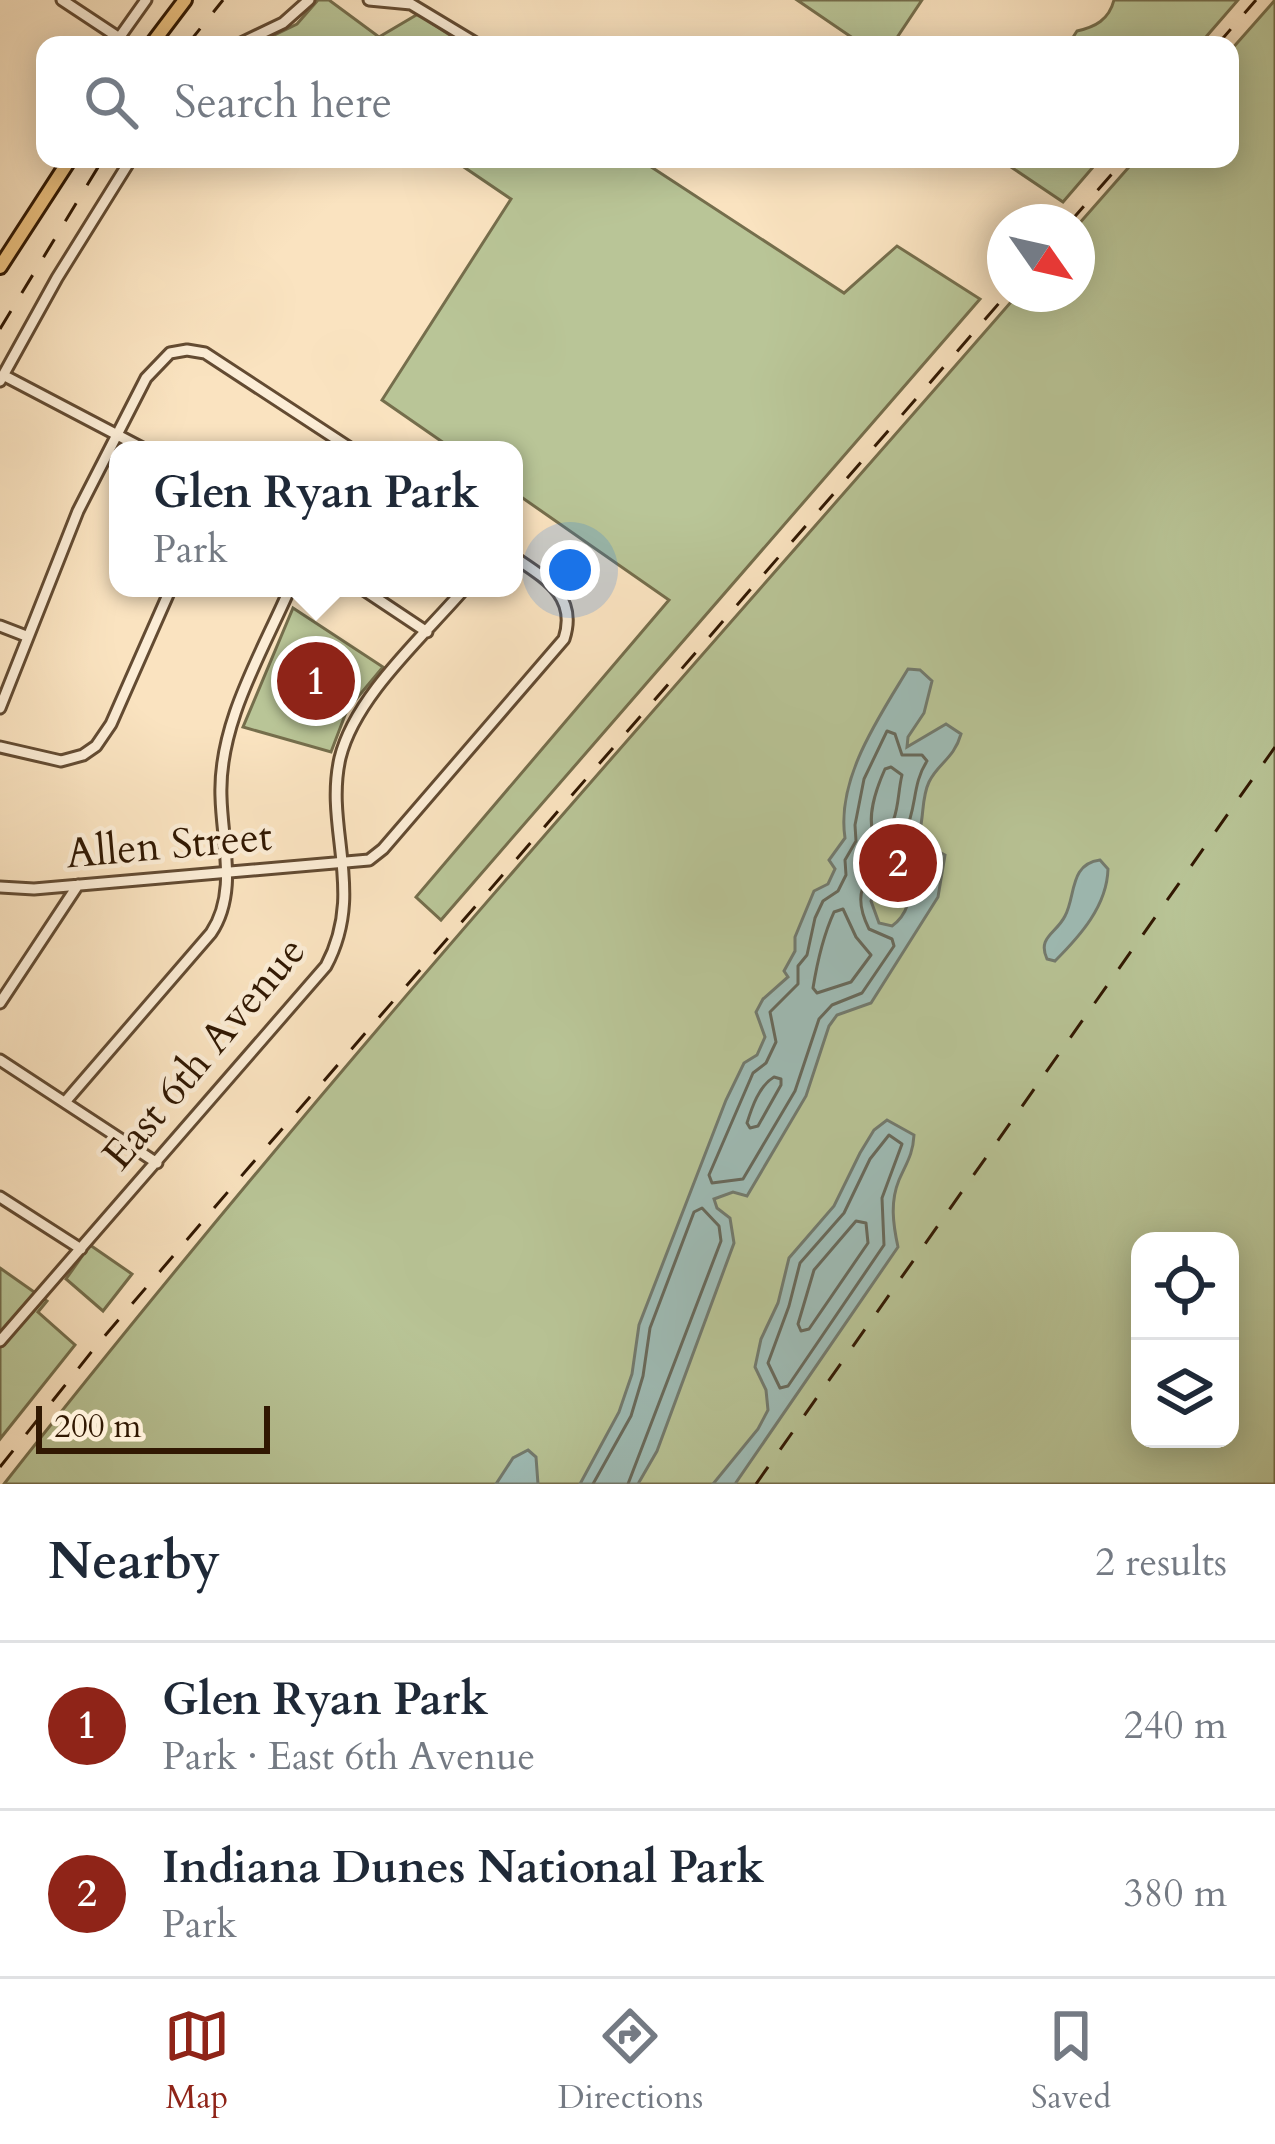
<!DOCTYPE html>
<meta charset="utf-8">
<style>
body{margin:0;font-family:Cardo,serif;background:#f6f6f7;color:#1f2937}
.controls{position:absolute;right:36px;bottom:36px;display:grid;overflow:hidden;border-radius:24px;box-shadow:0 6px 30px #0003}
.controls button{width:108px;height:108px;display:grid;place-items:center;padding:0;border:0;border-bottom:3px solid #e0e1e3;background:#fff;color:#1f2937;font:60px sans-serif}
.compass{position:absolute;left:987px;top:204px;width:108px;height:108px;border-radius:50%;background:#fff;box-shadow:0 6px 30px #0003;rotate:124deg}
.scale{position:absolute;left:36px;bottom:30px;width:234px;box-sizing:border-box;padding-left:12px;border:6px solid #311802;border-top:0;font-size:33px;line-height:42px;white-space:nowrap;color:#311802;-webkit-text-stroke:9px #fcedd6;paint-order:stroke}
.you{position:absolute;left:570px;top:570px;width:42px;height:42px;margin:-30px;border:9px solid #fff;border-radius:50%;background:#1a73e8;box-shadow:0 0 0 18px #1a73e833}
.badge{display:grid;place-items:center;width:78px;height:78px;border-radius:50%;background:#8f2418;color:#fff;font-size:39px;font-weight:700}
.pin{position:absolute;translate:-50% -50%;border:6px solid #fff;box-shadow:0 3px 12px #0006}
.popup{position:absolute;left:109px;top:441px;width:414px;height:156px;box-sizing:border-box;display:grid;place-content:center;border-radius:24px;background:#fff;filter:drop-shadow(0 3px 9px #0005);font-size:39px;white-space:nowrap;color:#747a83}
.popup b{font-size:45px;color:#1f2937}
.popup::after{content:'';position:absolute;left:50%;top:100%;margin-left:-24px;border:24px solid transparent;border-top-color:#fff}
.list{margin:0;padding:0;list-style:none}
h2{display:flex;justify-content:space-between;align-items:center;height:156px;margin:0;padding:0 48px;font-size:51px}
h2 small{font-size:39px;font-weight:400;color:#747a83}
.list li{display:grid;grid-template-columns:78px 1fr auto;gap:36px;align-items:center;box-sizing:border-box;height:168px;padding:0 48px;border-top:3px solid #e0e1e3}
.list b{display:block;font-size:45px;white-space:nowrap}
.list p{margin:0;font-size:39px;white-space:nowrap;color:#747a83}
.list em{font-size:39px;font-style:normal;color:#747a83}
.icon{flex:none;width:66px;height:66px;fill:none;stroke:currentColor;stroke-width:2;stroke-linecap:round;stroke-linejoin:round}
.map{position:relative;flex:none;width:1275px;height:1484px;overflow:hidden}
.search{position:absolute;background:#fff;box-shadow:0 6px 30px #0003;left:36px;right:36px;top:36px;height:132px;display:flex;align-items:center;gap:30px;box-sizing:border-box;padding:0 42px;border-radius:24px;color:#747a83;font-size:45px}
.sheet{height:492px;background:#fff}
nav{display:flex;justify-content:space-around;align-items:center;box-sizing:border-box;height:168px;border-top:3px solid #e0e1e3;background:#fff;font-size:33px;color:#747a83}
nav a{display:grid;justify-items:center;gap:6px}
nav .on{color:#8f2418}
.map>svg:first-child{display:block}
</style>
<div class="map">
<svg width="1275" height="1484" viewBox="0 0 1275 1484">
<rect width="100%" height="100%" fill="#fae3c0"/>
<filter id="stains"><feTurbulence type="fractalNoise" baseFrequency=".00167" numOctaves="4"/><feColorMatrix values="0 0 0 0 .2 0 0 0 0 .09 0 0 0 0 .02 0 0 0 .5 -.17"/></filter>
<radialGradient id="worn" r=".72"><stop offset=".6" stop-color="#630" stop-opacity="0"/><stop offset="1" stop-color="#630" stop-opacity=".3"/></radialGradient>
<path fill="#b9c597" stroke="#756e4c" stroke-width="3" fill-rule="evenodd" d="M318,0h11l50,37 39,-23 47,31h-211l43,-21z
M797,0h125l-30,45h-29z
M1114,0h124l-39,45h-131l9,-14c18,-4 32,-11 37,-31z
M1275,0v1484h-1271c322,-410 672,-797 1014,-1190h59v-68l59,-67h94v-108zM1140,1241h90v198h-90z
M452,159h187l205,134 53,-47 83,53 -539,621 -25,-23 253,-297 -155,-108v-42h-60l-72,-50 129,-201z
M999,159h101l-37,43z
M293,608l90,59 -36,43 -16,42 -88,-25z
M90,1245l42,29 -29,37 -37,-32z
M0,1268l47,33 -9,11 37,33 -75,94z"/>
<path fill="#9fbdb7" stroke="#737b6f" stroke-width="3" d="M908,669l12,1 12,11 -8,32 -16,24 -1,10 39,-23 15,10c-7,25 -23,29 -32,48 -10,21 -2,44 -17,65 -18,24 -27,21 -41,54l8,22 13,3c25,-18 16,-48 24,-74l12,-6 17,9 -7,42 -67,106 -34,12 -8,11 -23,70 -59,100 -14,-4 -19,7 3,9 13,10 4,25 -77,208 -19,33h-58l39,-72 13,-38 7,-49 87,-225 18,-37 13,-8 8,-18 -9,-25 7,-13 25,-22 -4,-6 11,-20v-14l19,-46 14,-7 7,-15 -6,-9 16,-22c-9,-59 34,-121 63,-169z
M1100,860l8,9c-1,37 -28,67 -53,92l-8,-2c-10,-22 9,-25 18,-43 11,-20 4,-52 35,-56z
M887,1120l27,15c-1,19 -7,27 -15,45 -9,22 -6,44 -1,67l-163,237h-22l45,-55 10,-19 -2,-20 -11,-23 6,-28 17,-36 11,-45 45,-52 26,-53 14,-23z
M528,1450l8,7 2,27h-42l17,-26z"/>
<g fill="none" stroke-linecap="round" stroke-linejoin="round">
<path stroke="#686a5c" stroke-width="3" d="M887,731l8,3 7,21h20l5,6c-15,23 -10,47 -22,71 -17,38 -63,43 -36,97l23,10 2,7 -32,47 -30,12 -13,14 -24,72 -52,88 -31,4 -3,-8 44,-102 13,-10 10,-21 -6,-30 28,-28v-18l9,-11 8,-37 8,-17 15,-10 8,-16 -1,-15 11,-19 -1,-16 9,-46z
M891,767l11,8c-6,24 -1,51 -26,64 -11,-18 0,-50 9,-70z
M843,909l13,28 15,18 -20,27 -34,11 -4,-5c4,-25 10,-52 21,-76z
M774,1077l7,2v6l-23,41 -8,2 -3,-5c5,-16 12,-37 27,-46z
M889,1135l13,9 -20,54 2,47 -96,141 -8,2 -12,-25 21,-57 11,-43 44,-50 26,-54z
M856,1221l10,2 2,20 -59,86 -8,2 -3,-7 16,-54z
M593,1484l38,-68 12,-40 7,-48 44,-116 8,-4 17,18 2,15 -93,243"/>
<defs>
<path id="minor" d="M62,0l68,45
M369,0l42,4 68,41
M119,38l27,-38
M237,45l46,-22 26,-23
M3,375l143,75
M0,381l57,-103 74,-119
M361,588l66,44
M0,626l26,10
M0,708l78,-197 68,-133 24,-25 17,-3 18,3 148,97
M0,747l61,14 22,-6 13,-9 15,-22 60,-136
M0,887l34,2 335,-29 14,-11 181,-210c14,-43 -19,-61 -50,-82
M0,1003l78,-118
M0,1060l157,103
M65,1102l146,-169c27,-40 11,-91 10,-136 -3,-73 41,-144 69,-209
M0,1197l81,52
M0,1341l326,-375c40,-75 -2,-137 14,-208 15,-62 84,-122 125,-170"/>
<path id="major" d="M151,45l34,-45
M0,267l70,-108"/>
</defs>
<use href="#minor" stroke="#634b32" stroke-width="15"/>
<use href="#major" stroke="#311802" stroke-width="18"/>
<use href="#minor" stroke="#fcedd6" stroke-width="9"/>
<use href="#major" stroke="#edc280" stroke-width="12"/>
<path stroke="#311802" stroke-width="3" stroke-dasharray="21 21" stroke-linecap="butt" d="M187,45l36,-45
M1217,45l39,-45
M1070,222l55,-63
M0,329l103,-170
M0,1467l97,-122 153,-179 757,-872
M756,1484l519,-737"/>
</g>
<g text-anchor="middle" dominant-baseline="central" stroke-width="9" stroke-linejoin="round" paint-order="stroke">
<g font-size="42" fill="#311802" stroke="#fcedd6">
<text transform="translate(169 845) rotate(-5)">Allen Street</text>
<text transform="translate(204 1053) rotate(-50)">East 6th Avenue</text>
</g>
</g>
<rect width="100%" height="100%" filter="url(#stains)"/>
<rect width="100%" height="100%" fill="url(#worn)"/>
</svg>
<div class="controls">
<button><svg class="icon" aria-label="locate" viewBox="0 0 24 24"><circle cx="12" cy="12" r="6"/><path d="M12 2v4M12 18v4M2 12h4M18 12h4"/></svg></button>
<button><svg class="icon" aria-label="layers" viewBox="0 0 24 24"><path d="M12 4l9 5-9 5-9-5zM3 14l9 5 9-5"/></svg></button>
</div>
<svg class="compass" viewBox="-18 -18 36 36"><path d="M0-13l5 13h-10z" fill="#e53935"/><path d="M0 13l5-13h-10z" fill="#747a83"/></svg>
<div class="scale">200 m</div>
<div class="you"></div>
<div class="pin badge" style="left:316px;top:681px">1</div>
<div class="popup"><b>Glen Ryan Park</b>Park</div>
<div class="pin badge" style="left:898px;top:863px">2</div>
<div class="search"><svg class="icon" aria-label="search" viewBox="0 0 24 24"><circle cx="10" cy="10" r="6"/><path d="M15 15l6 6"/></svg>Search here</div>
</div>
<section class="sheet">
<h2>Nearby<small>2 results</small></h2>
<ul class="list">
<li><span class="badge">1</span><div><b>Glen Ryan Park</b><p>Park · East 6th Avenue</p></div><em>240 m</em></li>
<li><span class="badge">2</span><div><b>Indiana Dunes National Park</b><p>Park</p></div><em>380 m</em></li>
</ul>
</section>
<nav>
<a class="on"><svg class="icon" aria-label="map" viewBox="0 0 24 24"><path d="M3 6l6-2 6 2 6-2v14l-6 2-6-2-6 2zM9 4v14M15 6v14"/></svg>Map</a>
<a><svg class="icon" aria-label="directions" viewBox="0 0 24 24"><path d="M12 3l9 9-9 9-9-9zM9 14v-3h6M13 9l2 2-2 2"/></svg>Directions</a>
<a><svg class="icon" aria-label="saved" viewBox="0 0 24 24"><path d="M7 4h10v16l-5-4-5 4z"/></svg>Saved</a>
</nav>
